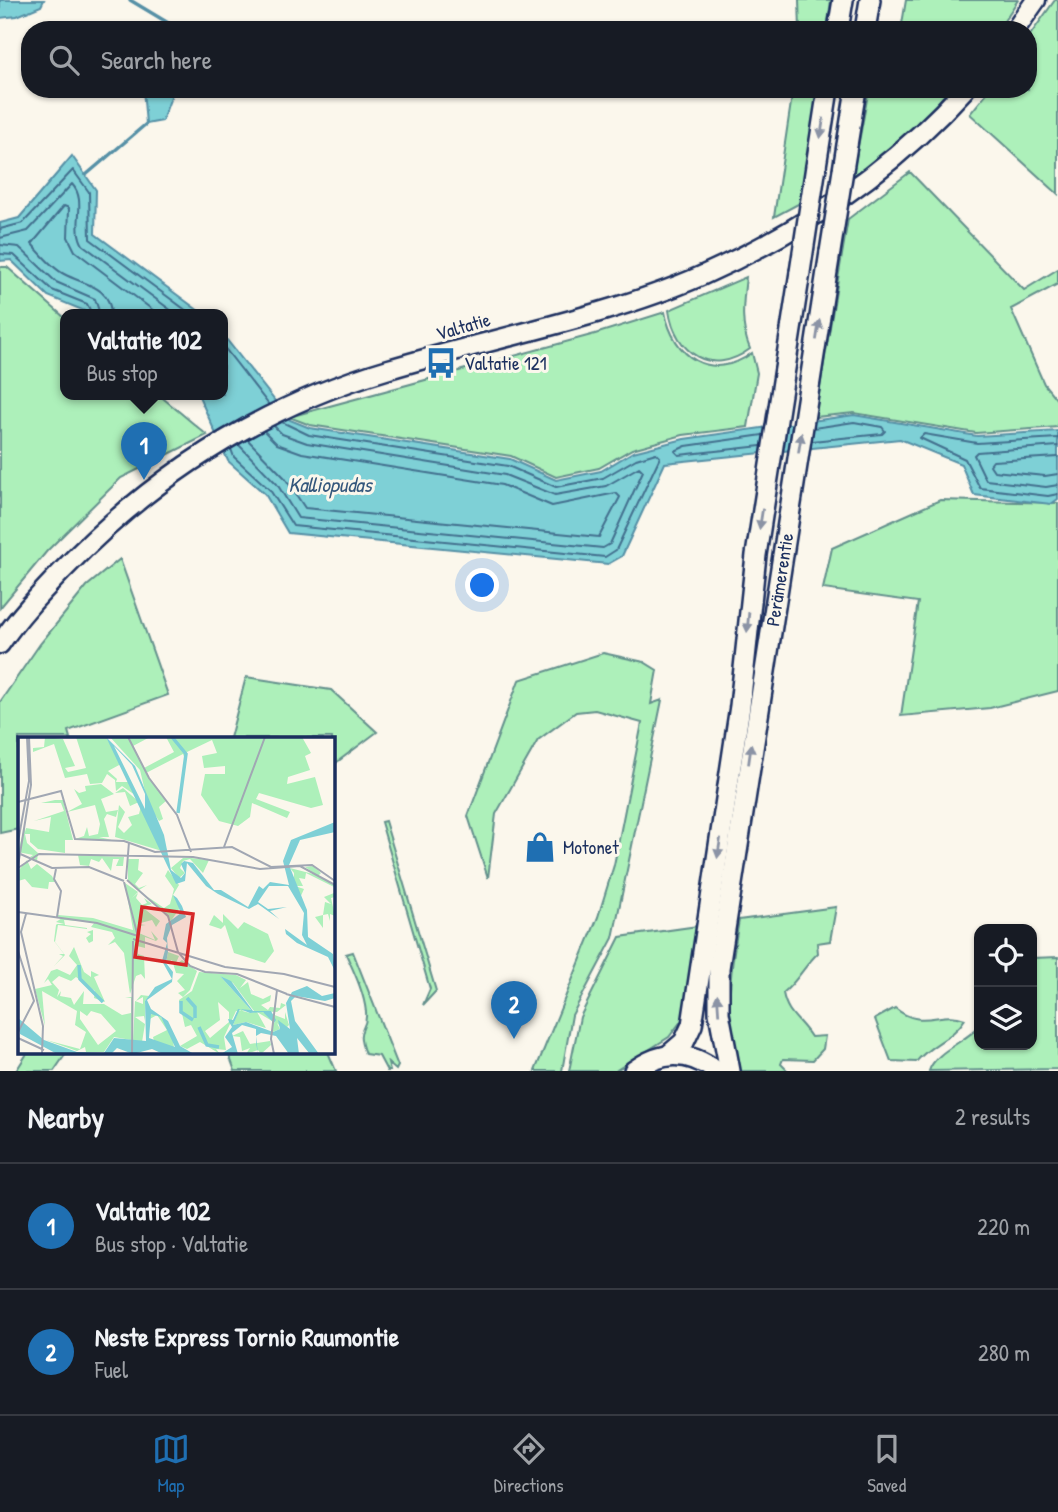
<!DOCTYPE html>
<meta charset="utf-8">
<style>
body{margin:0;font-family:"Patrick Hand",sans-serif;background:#20242c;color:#f1f3f6}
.controls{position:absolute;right:21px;bottom:21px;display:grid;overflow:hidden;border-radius:14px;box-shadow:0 2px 5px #0004}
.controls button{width:63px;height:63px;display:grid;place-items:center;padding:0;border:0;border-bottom:2px solid #363941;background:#171b24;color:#f1f3f6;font:35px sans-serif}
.you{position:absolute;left:483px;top:586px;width:24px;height:24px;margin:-18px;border:5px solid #fff;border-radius:50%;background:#1a73e8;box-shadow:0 0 0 10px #1a73e833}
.badge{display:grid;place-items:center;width:46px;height:46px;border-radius:50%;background:#1f6fb2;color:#fff;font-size:23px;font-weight:700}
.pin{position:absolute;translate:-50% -58px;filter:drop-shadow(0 2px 4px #0008)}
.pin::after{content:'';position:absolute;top:37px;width:24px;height:21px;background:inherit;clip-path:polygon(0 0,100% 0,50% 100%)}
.popup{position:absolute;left:60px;top:309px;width:168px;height:91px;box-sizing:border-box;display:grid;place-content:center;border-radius:14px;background:#171b24;filter:drop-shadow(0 2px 5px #0005);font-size:23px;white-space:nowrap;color:#9ea1a6}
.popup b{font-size:26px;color:#f1f3f6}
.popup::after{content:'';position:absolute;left:50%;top:100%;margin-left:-14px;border:14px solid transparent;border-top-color:#171b24}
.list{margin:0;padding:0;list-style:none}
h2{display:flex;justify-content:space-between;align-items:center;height:91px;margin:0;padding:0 28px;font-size:30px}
h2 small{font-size:23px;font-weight:400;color:#9ea1a6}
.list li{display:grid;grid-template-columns:46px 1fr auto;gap:21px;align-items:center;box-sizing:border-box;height:126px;padding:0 28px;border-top:2px solid #363941}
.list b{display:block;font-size:26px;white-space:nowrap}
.list p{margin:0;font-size:23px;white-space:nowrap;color:#9ea1a6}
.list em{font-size:23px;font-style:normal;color:#9ea1a6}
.icon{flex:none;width:38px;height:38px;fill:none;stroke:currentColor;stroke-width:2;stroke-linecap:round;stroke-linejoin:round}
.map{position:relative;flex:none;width:1058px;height:1071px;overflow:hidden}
.search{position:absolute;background:#171b24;box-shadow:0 2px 5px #0004;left:21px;right:21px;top:21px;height:77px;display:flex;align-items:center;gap:18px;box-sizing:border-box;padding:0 24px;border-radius:28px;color:#9ea1a6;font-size:26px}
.sheet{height:343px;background:#171b24}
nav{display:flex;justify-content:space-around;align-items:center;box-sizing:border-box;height:98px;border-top:2px solid #363941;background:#171b24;font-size:19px;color:#9ea1a6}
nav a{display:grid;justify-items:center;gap:4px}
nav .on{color:#1f6fb2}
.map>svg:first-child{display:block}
</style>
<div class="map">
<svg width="1058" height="1071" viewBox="0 0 1058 1071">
<rect width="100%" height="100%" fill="#fbf7ec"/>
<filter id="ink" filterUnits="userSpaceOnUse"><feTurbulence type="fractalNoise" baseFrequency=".0143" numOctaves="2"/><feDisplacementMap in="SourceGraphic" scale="14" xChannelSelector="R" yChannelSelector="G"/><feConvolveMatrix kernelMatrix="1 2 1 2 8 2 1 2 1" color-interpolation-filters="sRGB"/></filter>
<g filter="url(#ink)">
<path fill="#adf0ba" stroke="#64908c" stroke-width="2" d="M799,0h32l-4,30h-27z
M906,0h112l-20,30h-97z
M1055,0h3v194l-88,-80 20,-25h38v-51z
M793,89h25l-18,114 -26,14z
M869,89h81l-47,52 -51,37z
M910,172l114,118 34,-21v15l-47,25 33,75 14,17v26l-82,6 -122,-20 -39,4 33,-198z
M0,267h7l58,51v76h93l49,41 -86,43 -74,73 -47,57z
M746,277c-3,26 -6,48 4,72 -39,29 -75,4 -81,-39z
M665,312c8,45 46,71 87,41l5,20 -9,54 -65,8 -51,14 -33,19 -43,9 -45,-21 -201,-31 -21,-8 306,-83z
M940,500l118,3v188l-68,17 -89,8 17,-114 -95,-13 9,-41z
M120,559l48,136 -100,36 2,7h-51v91l-19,4v-131l40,-58 47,-58z
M603,653l41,9 13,8 -6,34 11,-4 -49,238 -41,77 -10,56h-27l63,-154 16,-52 28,-142 -47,-13 -19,2 -38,28 -42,74 -8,64 -20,-62 51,-136z
M246,677l85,13 46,42 -44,33 -1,-27h-102z
M385,821l51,170 -13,14 7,-16 -49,-167z
M836,907l-6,34 -13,2 1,10c-14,13 -21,29 -35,40 4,22 17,26 28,44l14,-1 -2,13 -10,11 -30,-1 -2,5 7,7h-48c-17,-51 -10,-99 -1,-151z
M698,926l-13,82 -3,12 -13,17 -54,34h-46l11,-54 40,-80z
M353,952l45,114 -2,4 -8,-7 2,8h-3l-8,-15 -14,-2c-11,-29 3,-21 1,-42 -2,-20 -12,-40 -20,-58z
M1058,957v112l-129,2c6,-20 37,-29 50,-45v19h53v-87z
M895,1008c28,23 45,1 70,11 -12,20 -34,24 -49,43l-25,-1 -16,-42z
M28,1052h39l-13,19h-38z
M228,1052h100l8,19h-101z"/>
<path fill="#7ed0d6" stroke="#5690a6" stroke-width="2" d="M0,0h44l-3,6 -24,10 -17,2z
M143,89l29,5 -10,27 -16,3z
M72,156l24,34 -1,44 108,80h-111l-44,-18 -37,-36 -11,1v-38l19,-5z
M223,335l67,85 20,8 200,31 46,21 45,-9 32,-19 51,-13 170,-24 123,21 81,-5v68l-7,5 -77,-9 -13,-31 -61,-25 -235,24 -43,93 -14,8 -320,-31 -23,-39 -37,-33 -30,-67h25z"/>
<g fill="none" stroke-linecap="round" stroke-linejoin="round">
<path stroke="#436f8e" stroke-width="2" d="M0,229l23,-6 50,-53 16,22 1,47 101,75
M0,238l28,-7 44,-47c16,18 -1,41 11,61l93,69
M0,245l19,2 37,35 39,17 5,15
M0,254l14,1 38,35 35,14 5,10
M111,314c-1,-29 -27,-29 -47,-40 -12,-6 -23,-20 -32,-30l32,-38 5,2 -1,29 7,14 83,63
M223,346l46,59
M1058,438l-81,5 -53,-9 -4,4 45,21 15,29 68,8 10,-2
M248,440l37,38 20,30 294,29 21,-40 -4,-4 -64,13 -50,-21 -200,-32 -25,-9 -13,-13
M812,441l70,-7 3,-3 -3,-4 -28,-5 -40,6
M239,445l38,39 21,34 305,30 7,-4 33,-73 -4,-4 -33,19 -51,9 -50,-20 -198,-32 -25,-9 -8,-8
M761,446l-82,9 -4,-4 11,-5 77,-11
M1058,446l-81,6 -3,3 12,25 60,7 12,-2
M231,449l3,8 36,33 23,36 312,31 11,-7 44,-93 -4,-4 -20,6 -33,19 -47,9 -48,-21 -199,-31 -27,-13
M1058,457l-65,4 -3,4 4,6 51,5 13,-2"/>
<path stroke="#5690a6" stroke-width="3.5" d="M130,0l40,24 3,6
M86,175l60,-51"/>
<defs>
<path id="major" d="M1015,30l21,-30
M0,644c18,-27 41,-51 63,-74 91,-95 200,-164 326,-201 100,-30 218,-52 312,-93 99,-44 191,-106 264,-187"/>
<g id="highway">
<path d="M838,30l5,-30"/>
<path d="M865,30l5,-30"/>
<path d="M847,145l9,-56"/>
<path d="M816,166l12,-77"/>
<path d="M670,1054l14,-12 8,-17 48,-319 16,-151 44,-283"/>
<path d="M634,1071c27,-20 54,-21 82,0"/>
<path id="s1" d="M730,1071l-11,-58v-45l111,-716"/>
</g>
</defs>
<use href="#major" stroke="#1b2f5e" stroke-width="23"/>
<use href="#highway" stroke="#1b2f5e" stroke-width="24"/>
<use href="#major" stroke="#fbf7ec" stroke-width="18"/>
<use href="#highway" stroke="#fbf7ec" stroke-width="19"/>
<defs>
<path id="highway-bridge" d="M830,252l17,-107
M800,272l16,-106"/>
</defs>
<use href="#highway-bridge" stroke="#1b2f5e" stroke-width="24" stroke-linecap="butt"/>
<use href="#highway-bridge" stroke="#fbf7ec" stroke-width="19"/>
</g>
<defs><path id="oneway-solid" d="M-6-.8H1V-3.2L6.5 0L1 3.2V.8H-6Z" transform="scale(1.75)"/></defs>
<g fill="#8b93a5">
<use href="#oneway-solid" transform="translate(822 128) rotate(99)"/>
<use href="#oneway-solid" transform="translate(818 330) rotate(-81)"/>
<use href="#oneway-solid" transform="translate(800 443) rotate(-81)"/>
<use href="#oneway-solid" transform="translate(761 519) rotate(99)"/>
<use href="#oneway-solid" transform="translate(748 622) rotate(95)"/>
<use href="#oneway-solid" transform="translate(750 754) rotate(-82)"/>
<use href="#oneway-solid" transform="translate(719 848) rotate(99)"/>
<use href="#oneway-solid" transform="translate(718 1004) rotate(-94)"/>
</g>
</g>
<defs>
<symbol id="bus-bare" viewBox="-9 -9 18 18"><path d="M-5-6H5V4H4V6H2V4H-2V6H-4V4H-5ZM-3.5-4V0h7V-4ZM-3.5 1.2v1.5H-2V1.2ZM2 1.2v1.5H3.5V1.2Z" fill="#1f6fb2" stroke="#fbf7ec" stroke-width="2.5" paint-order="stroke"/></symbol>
<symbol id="shop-bare" viewBox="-9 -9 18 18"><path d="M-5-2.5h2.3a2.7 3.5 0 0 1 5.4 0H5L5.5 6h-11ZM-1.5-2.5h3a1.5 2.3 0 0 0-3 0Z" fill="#1f6fb2" stroke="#fbf7ec" stroke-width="2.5" paint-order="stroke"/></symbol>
</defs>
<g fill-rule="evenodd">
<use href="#bus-bare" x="419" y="341" width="44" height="44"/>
<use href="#shop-bare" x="518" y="825" width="44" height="44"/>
</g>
<g text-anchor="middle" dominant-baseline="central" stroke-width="6" stroke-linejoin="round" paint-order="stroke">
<g font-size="19" fill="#1b2f5e" stroke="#fbf7ec">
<text transform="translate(463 326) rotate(-16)">Valtatie</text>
<text stroke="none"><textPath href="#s1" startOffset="497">Perämerentie</textPath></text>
</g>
<g font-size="19" fill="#1b2f5e" stroke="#fbf7ec" text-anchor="start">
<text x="464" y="363">Valtatie 121</text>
<text x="563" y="847">Motonet</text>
</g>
<g font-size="21" font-style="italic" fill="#34577c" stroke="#fbf7ec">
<text x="330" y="484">Kalliopudas</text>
</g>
</g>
<g transform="translate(18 737)">
<rect width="317" height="317" fill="#fbf7ec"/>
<path d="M27,0l18,2 12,27 -10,2 3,4 18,-4 -10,-31h30l15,27 -13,7 9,8 -1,3h14l32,69 -47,-14 4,-32 6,7 -7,15 6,6 8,-8 -4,-8 11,-3 2,-8 -2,-4 -9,4 -5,-14 -10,1 8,-5 15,13 -3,-6 -13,-9 -6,5 -1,-11 -8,-6 -5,9 -12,1 -3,-10 -22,4 -11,-34 -21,8v-4l11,-1zM92,0h40l-17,9 11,22 30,-16 -8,-15h136l9,16 -6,3 5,14 -22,7 -1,7 28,-7 8,28 -12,3 -52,-15 -3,6 34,13 -3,6 -35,-15 -2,14 -12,9 -19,-5 -18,-26 4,-21h20v-8l-21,2 -2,-12 15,-3 -5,-13 -25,12 -2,7 -2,-5 -37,19 20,28 -7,6 4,12 -4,2 -11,-17 -8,-34zM83,47l13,10 -13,5 5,13 12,-2 -2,7 -9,-3 -3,5 5,18h-10l13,3 -37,-1 9,-3 3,-9 2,9 9,-2 2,-10 -5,-19 -28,7 15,-8 -8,-15 5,4 7,-2 -1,-5zM37,63h8l10,40h-8v13l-27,-4 -8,-7v-8h-5l2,9 11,10 -1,8 -7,-4 3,-2 -15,-3 7,-27v7l1,-4 23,4 2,-15 -17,4 30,-10 -3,-8h-20zM60,118l46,2 -1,9h-7l3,-7h-6l-2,12 -9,-13 -3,4 -8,-3 -2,7 -9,-1zM165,121h8l18,2 -6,13 -13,-14 -7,2 -3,7 5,5 -6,5 -8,-10zM110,122h11l-1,11 5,3 -8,11 4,4 8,-3 -8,5 -11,-10zM9,123l4,9 6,-5 15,12 3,6h-6l-1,7 -16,-2 -7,-8 -7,2 1,-11zM295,129l8,7 -3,3 17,9v12l-4,1 4,18 -5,-2v7l-2,-7 -5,1v13l-8,-11 8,-2 2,-13 6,2 -7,-7 10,-4v-6l-28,-14 -1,6 -6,-1 4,8h-8l9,3 -4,9 -6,-11v-14l-4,-5 27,7 -12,-8zM150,133l11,15 -6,10 8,11 -10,15 -23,-24 16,11 6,-4 4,-15 -9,-13zM107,146l13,9 -6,6 6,-5 -2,5 6,7 5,-2 -3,-5 8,6 -10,3 18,14 -4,6 -4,-7 -15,4 9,1 -8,1 1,7 16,7 -4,-9 7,8 -2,2 -11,-4v11l-8,-2 1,8 6,2 1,23 -4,-5 -5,2 -6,18 -6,-41 -9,-11 -7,3 7,-7 -3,-6 -21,-5 4,-5 -31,-2 1,5 22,3v4l6,-2v11l-4,2 -3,-5 5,-4 -4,-2v-3l-29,-4 -3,17 10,13 -11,11 9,-10 -4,-2h5l-10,-13 2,-16 1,-1h7l-8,-2 6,-4 -4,-1v-2l35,3 40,12zM205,177l15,15 6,-7 24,12 6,17 -9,12 -31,-10 -9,-28 -4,4 -12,-4 5,-10 9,8zM56,210l10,25 7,5v-6l8,4 -5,2 11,25 -11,-4 1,-7 -19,-14 -5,4 -12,-5 -7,6 7,8 -2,7 4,-6 -1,5 11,2 3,7 10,-14 -1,13h21l18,11 9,-2v-15l-6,-1h8l-2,43 -17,-3 -10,15h-18l-1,-5 -8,4 -31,-11 34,9 6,-17 -11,-7 2,-14 -35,-20 3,35 -10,-37 17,-4 -4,-6 -4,4 7,-12 6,-2 13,6 7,-10 -8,-9zM62,274l7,5 4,-5 10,3 15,17 -18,14 -18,-26zM150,215l11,4 -4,9 7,-5 15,11 -7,19 -7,7 -5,-4 7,-3 -8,-9 7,-7 -8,-1 -4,-13 -6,3zM181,235l37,3 10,5 -6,8 8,-6 3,12 12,5 8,-4 -1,6 -9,4 7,5 2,-3 10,1 1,-5 5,2 -9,7 -23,-1 -21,-28 -13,-7 31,34 -15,1 -12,26 2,13 -10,-1 4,5 -20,-12 -13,7 -7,-3 17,-10 -6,-11 -6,2 -6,-27 13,-9zM200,265l11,10v10l-19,16 -5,-7 15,-11zM123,258l8,1 -4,5v20l-1,-5 -9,1 10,7 -3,18 -9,-1 2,-40 8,3v-7l-7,4zM221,273l11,3 9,-2 7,2 9,10 -3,-9 13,5v-7l4,13 -5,5 -7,-7 3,6 -7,3 -1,-11 -15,-9 9,16 -20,-6 -13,3zM134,276h3l6,4 12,22 1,9 -20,-7 -1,-4 14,-7 -10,-15 -9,5zM225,294l7,13 20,-3 1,4 -10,9 -3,-4 -12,4 4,-6 -8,3 -2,-14 -8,-1z" fill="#adf0ba" fill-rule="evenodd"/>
<path d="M88,0l29,29 29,69 7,35 10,8 4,-5 -4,-9 3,-3 9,2 21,27h7l27,17 11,-21 4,3 7,-7 19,3 -6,-24 8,-21 44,-18v10l-35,8 -11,25 18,45 1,27 25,17 2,17 -7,-14 -31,-14 -11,-9 -1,-5 22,16 -5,-10 2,-22 -16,-27h-19l-11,16 10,7 19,-2 -17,4 9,8 -21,-15 -9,5 -31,-15 -12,-8 -19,-23 -2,18 -9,3zM96,9l18,19 13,29v15zM155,158l4,3 5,8 4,11 -14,8 -5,13 1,14 -2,11 7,9 -1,10 -25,18 4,9 17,12 12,25 14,8h-31l-11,-5 -19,5 -16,-6 -6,6h-54l-37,-20 -2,-16 26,22 33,12 27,1 10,-15 32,3 -1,-40 10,-14 17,-8 -10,-18 5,-18 -4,-4 3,-15 15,-11zM133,277l10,3 14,30 -26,-9zM202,239l11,5 22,30h18l5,9 -2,3 -11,-11 -13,1 -10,-4 -7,16 13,-3 27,10 7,-3 -2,-9 12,9 -4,-26 6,-11 15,-6 15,10 13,-3v5l-10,3 -29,-5 -5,5 4,20 24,33 -10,-1 -12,-15 2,16h-10l-13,-18 -15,-3 -5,3 2,18 -2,-11v-14l-14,-4 -10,8 6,21h-17l11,-7 -7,-10 7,-10 -3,-5 -1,-3 5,1 5,-11 13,1z" fill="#7ed0d6" fill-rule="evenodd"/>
<path fill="none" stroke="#7ed0d6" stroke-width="3.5" d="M154,0l14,17 -8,59M61,228l1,14 23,23M169,261l8,9v11M163,264v11l12,8M181,290l8,18 12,2"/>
<path fill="none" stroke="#a1a7b3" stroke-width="2" d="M110,0l21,41 28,37 14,37M0,65l43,-11 14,48 49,2 31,11 77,-5 39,20 41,-2 23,16M0,105l11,-61 -2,-44M206,110l41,-110M0,116l34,15 37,-1 35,14M0,129l13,-81 -2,-48M0,131l21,-14 154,3 67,12 40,-3 35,19M38,132l-2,10 7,12 -4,26M108,142l3,-37M109,143l41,36 10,36 12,14 15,6 32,2 50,20M106,145l14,55M0,175l79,11 41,13M8,177l-5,18 22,94 -1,28M115,202l92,28 59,7 51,13M0,214l16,50 -16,31M268,257l49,13M0,301l26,12M114,317l1,-113M256,317l-3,-15 6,-49"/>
<path fill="#d62828" fill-opacity="0.15" stroke="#d62828" stroke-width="3.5" d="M124,170l51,7 -7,51 -51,-8z"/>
<rect width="317" height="317" fill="none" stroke="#1b2f5e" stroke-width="3.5"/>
</g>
</svg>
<div class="controls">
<button><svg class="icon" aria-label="locate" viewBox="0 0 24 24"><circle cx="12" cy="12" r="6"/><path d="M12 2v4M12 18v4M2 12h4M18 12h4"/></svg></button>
<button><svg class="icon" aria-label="layers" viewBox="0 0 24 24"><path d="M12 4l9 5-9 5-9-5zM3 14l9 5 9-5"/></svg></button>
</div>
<div class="you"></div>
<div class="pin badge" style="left:144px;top:480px">1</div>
<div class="popup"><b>Valtatie 102</b>Bus stop</div>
<div class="pin badge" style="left:514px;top:1039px">2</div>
<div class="search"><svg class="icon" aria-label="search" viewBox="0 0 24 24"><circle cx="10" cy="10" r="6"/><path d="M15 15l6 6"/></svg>Search here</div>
</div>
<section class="sheet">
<h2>Nearby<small>2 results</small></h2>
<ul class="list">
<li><span class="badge">1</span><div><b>Valtatie 102</b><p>Bus stop · Valtatie</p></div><em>220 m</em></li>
<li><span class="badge">2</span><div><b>Neste Express Tornio Raumontie</b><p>Fuel</p></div><em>280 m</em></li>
</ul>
</section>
<nav>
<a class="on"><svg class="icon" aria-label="map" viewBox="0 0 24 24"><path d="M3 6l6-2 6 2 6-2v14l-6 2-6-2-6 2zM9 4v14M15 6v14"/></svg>Map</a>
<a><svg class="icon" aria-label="directions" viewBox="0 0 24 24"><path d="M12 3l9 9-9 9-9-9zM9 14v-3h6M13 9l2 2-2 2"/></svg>Directions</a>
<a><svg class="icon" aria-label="saved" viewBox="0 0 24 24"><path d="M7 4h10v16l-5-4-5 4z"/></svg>Saved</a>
</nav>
